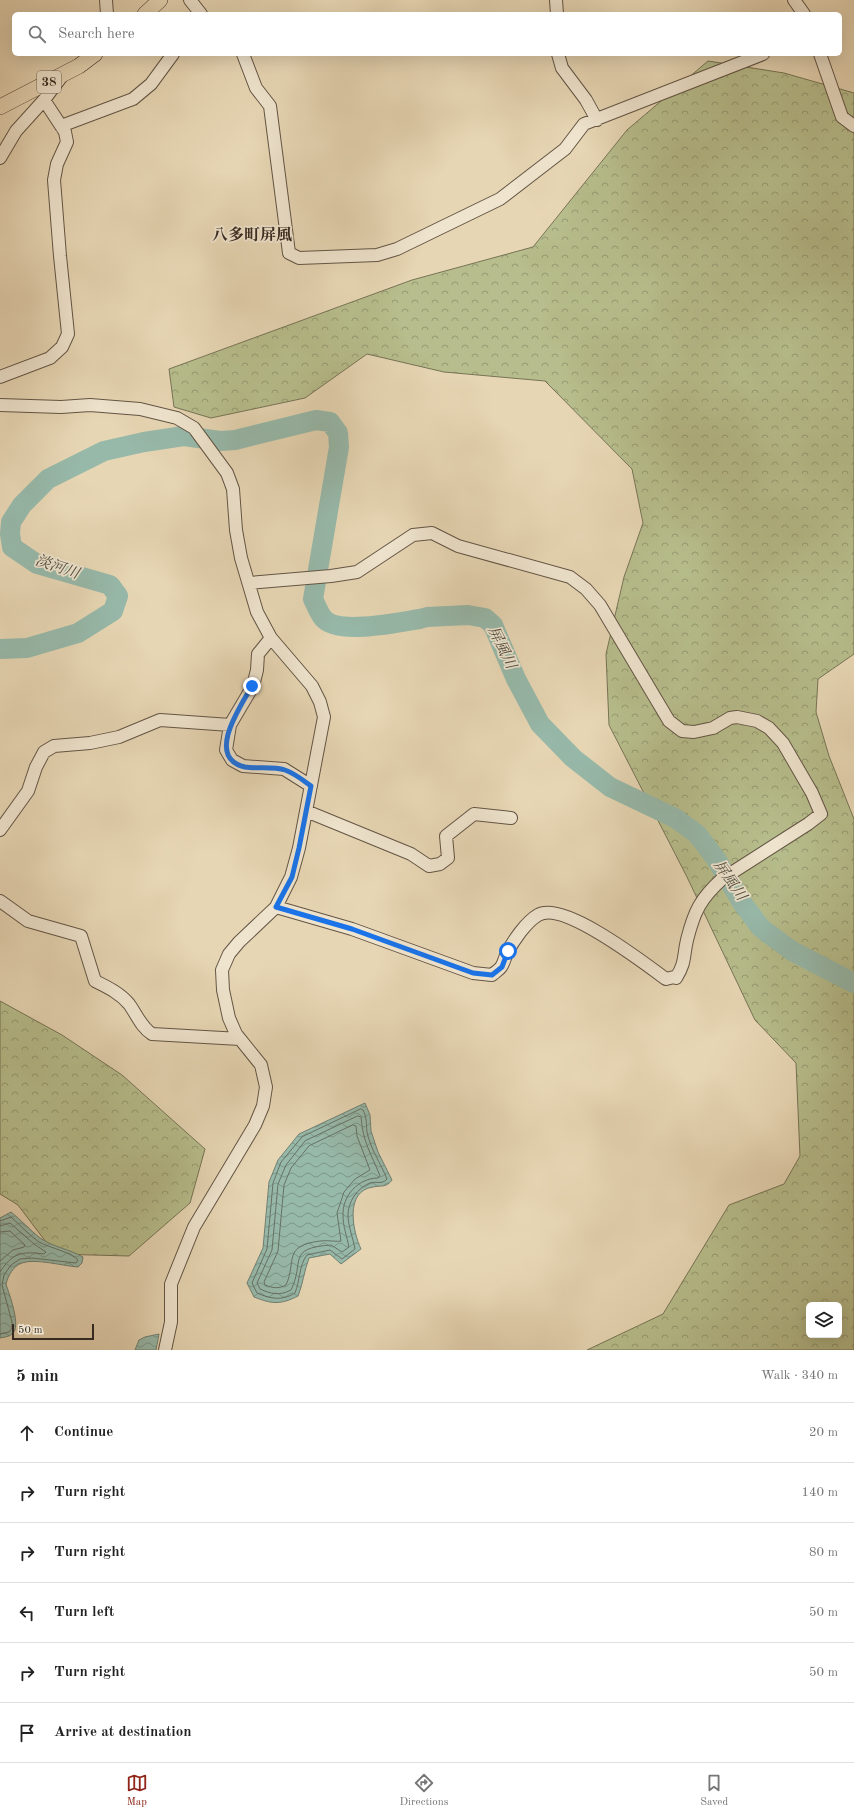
<!DOCTYPE html>
<meta charset="utf-8">
<style>
body{margin:0;font-family:"Old Standard TT","Noto Serif JP",serif;background:#f6f6f6;color:#222}
.controls{position:absolute;right:12px;bottom:12px;display:grid;overflow:hidden;border-radius:6px;box-shadow:0 4px 16px #0002}
.controls button{width:36px;height:36px;display:grid;place-items:center;padding:0;border:0;border-bottom:1px solid #e0e0e0;background:#fff;color:#222;font:20px sans-serif}
.scale{position:absolute;left:12px;bottom:10px;width:82px;box-sizing:border-box;padding-left:4px;border:2px solid #372a20;border-top:0;font-size:11px;line-height:14px;white-space:nowrap;color:#372a20;-webkit-text-stroke:3px #efe4ce;paint-order:stroke}
.stop{position:absolute;width:12px;height:12px;margin:-9px;border:3px solid #1a73e8;border-radius:50%;background:#fff}
.stop.end{background:#1a73e8;border-color:#fff;box-shadow:0 1px 4px #0008}
.list{margin:0;padding:0;list-style:none}
h2{display:flex;justify-content:space-between;align-items:center;height:52px;margin:0;padding:0 16px;font-size:17px}
h2 small{font-size:13px;font-weight:400;color:#767676}
.list li{display:grid;grid-template-columns:26px 1fr auto;gap:12px;align-items:center;box-sizing:border-box;height:60px;padding:0 16px;border-top:1px solid #e0e0e0}
.list b{display:block;font-size:15px;white-space:nowrap}
.list em{font-size:13px;font-style:normal;color:#767676}
.icon{flex:none;width:22px;height:22px;fill:none;stroke:currentColor;stroke-width:2;stroke-linecap:round;stroke-linejoin:round}
.map{position:relative;flex:none;width:854px;height:1350px;overflow:hidden}
.search{position:absolute;background:#fff;box-shadow:0 4px 16px #0002;left:12px;right:12px;top:12px;height:44px;display:flex;align-items:center;gap:10px;box-sizing:border-box;padding:0 14px;border-radius:6px;color:#767676;font-size:15px}
.sheet{height:412px;background:#fff}
nav{display:flex;justify-content:space-around;align-items:center;box-sizing:border-box;height:56px;border-top:1px solid #e0e0e0;background:#fff;font-size:11px;color:#767676}
nav a{display:grid;justify-items:center;gap:2px}
nav .on{color:#8f2418}
.map>svg:first-child{display:block}
</style>
<div class="map">
<svg width="854" height="1350" viewBox="0 0 854 1350">
<defs>
<pattern id="forest-crowns" width="20" height="18" patternUnits="userSpaceOnUse"><rect width="20" height="18" fill="#b7bd8c"/><path d="M2 6a3 3 0 1 1 6 0M12 15a3 3 0 1 1 6 0" fill="none" stroke="#969a72"/></pattern>
<pattern id="water-waves" width="16" height="10" patternUnits="userSpaceOnUse"><rect width="16" height="10" fill="#97b9aa"/><path d="M0 5q4-4 8 0t8 0" fill="none" stroke="#7c978a"/></pattern>
</defs>
<rect width="100%" height="100%" fill="#e7d6b4"/>
<filter id="stains"><feTurbulence type="fractalNoise" baseFrequency=".005" numOctaves="4"/><feColorMatrix values="0 0 0 0 .2 0 0 0 0 .09 0 0 0 0 .02 0 0 0 .5 -.17"/></filter>
<radialGradient id="worn" r=".72"><stop offset=".6" stop-color="#630" stop-opacity="0"/><stop offset="1" stop-color="#630" stop-opacity=".3"/></radialGradient>
<path fill="url(#forest-crowns)" stroke="#777456" fill-rule="evenodd" d="M708,61l76,12 70,20v561l-36,25 -2,33 13,44 25,63v531h-267l76,-36 66,-109 55,-21 16,-28 -4,-93 -41,-43 -68,-143 -78,-152 -3,-71 18,-77 19,-54 -11,-54 -87,-88 -101,-9 -77,-18 -62,44 -94,20 -37,-11 -5,-38 243,-89 121,-33 94,-117zM809,1305h30v30h-30z
M0,1001l62,34 60,40 83,74 -15,54 -61,53 -74,-2 -37,-49 -18,-11z"/>
<path fill="url(#water-waves)" stroke="#718073" d="M365,1103l5,12 1,16 7,21 14,28c-6,8 -10,5 -19,7 -29,4 -20,45 -12,62l-20,15 -11,-10 -21,4c-5,13 -6,26 -11,38 -18,9 -26,8 -44,1l-7,-14 16,-35 6,-66 9,-22 21,-26z
M11,1212c10,8 19,18 29,26 13,9 29,11 43,19l-1,6 -4,4c-15,-1 -43,-9 -56,-4 -9,3 -14,13 -16,21 3,10 16,43 6,50 -3,3 -8,3 -12,4v-120z
M159,1334l-3,16h-21l4,-10 6,-3z"/>
<g fill="none" stroke-linecap="round" stroke-linejoin="round">
<path stroke="#677265" stroke-width="1" d="M361,1109l2,1c4,7 3,14 4,22 3,16 14,32 20,47 -5,6 -11,2 -17,4 -13,5 -22,19 -22,32 0,11 5,23 7,34l-13,10 -12,-9 -23,5c-8,10 -7,26 -12,38 -13,8 -24,6 -38,0l-5,-10 15,-34 6,-66 8,-21 21,-25z
M358,1116l3,1c2,26 10,36 19,59l-2,2c-19,0 -36,17 -35,38 0,10 4,21 6,31l-7,5 -11,-7c-45,3 -26,17 -40,45 -11,6 -20,4 -31,-1l-3,-6 15,-33 6,-66 8,-19 19,-24z
M353,1125l3,1 1,10 13,34 -15,9 -11,13 -7,21 4,28c-3,1 -14,-1 -21,0 -38,5 -23,20 -34,44 -7,4 -14,3 -21,0l-1,-3 14,-31 6,-66 7,-17 18,-22z
M0,1221l11,-4c9,8 18,18 28,25 11,6 32,10 39,18l-2,3 -44,-5 -12,1 -9,6 -7,10 -2,10 10,37v6l-3,4 -9,2
M0,1226l10,-3 24,21 12,8 -2,2c-22,-3 -32,-1 -44,18
M0,1232l10,-1 15,14 -1,2 -11,3 -13,11"/>
<path stroke="#97b9aa" stroke-width="20" d="M0,649l27,-1 51,-15 35,-22 5,-15 -8,-11 -73,-21 -25,-17 -2,-13 1,-12 11,-17 26,-26 56,-28 40,-9 40,-6 36,5 15,-1 81,-20 14,2 8,11 1,14 -26,152c3,6 6,14 10,19 15,18 75,4 97,1l7,-2 41,-2 17,3 8,7 23,54 24,45 33,34 37,29 65,31 22,16 19,25 27,45 18,24 31,23 62,32"/>
<defs>
<path id="minor" d="M106,0l1,14
M190,0l11,14
M556,0l1,14
M794,0l10,14
M243,54l13,34 14,18 19,147 10,5 78,-3 20,-6 103,-50 65,-50 19,-25 179,-70
M558,54l4,14 24,32 11,20
M820,54l22,63 12,9
M61,126l72,-27 18,-15 22,-30
M0,158l16,-27 28,-31 18,-24
M0,377l50,-19 12,-11 6,-13 -8,-78 -6,-76 3,-16 10,-22 -2,-10 -21,-32
M0,405l61,2 29,-2 50,4 37,9 17,10 33,45 6,16 3,41 5,28 16,54 14,26 41,48 8,16 4,15 -25,131 -8,29 -15,30 -37,35 -10,12 -7,16 1,20 6,28 7,16 25,31 5,22 -3,19 -8,19 -61,102 -23,57v38l-6,28
M249,583l82,-7 26,-4 56,-37 19,-2 26,13 112,31 16,12 14,16 69,116 13,10 12,1 19,-4 17,-10 7,-1 20,4 12,7 14,15 29,50 9,21 -13,10 -86,55c-22,20 -28,33 -35,61 -4,17 -1,22 -11,38l-2,-1 -8,2c-22,-16 -103,-79 -128,-64 -12,7 -25,26 -31,38 -2,4 -3,10 -6,14 -2,3 -6,5 -9,8l-19,-2 -121,-44 -76,-22
M271,638l-13,16 -1,16 -4,16 -23,39 -4,25 6,10 11,6 41,3 27,17
M306,811l105,43 18,12 11,-2 8,-6 -2,-22 28,-22 37,4
M0,830l28,-39 8,-24 8,-15 10,-6 36,-3 29,-6 41,-17 70,5
M0,901l28,20 53,15 14,45c12,6 25,12 34,23 8,11 12,23 23,30l88,5"/>
<path id="major" d="M145,14l15,-14
M0,107l79,-41 16,-12"/>
</defs>
<use href="#minor" stroke="#635545" stroke-width="14"/>
<use href="#major" stroke="#372a20" stroke-width="16"/>
<use href="#minor" stroke="#efe4ce" stroke-width="12"/>
<use href="#major" stroke="#e7d6b4" stroke-width="15"/>
</g>
<g fill="none" stroke-linecap="round" stroke-linejoin="round">
<path stroke="#1a73e8" stroke-width="5" d="M252,686c-10,18 -48,72 -7,81 12,2 28,-1 40,3 9,3 18,10 26,16l-12,62 -7,29 -16,30 76,22 121,44 19,2 10,-8 6,-16"/>
</g>
<g text-anchor="middle" dominant-baseline="central" stroke-width="3.5" stroke-linejoin="round" paint-order="stroke">
<rect fill="#efe4ce" stroke="#6e6254" stroke-width="1" x="37" y="71" width="24" height="22" rx="3"/>
<g font-size="13" font-weight="bold" fill="#372a20">
<text x="49" y="82">38</text>
</g>
<g font-size="15" font-style="italic" fill="#4f4e42" stroke="#efe4ce">
<text transform="translate(57 568) rotate(19)">淡河川</text>
<text transform="translate(501 648) rotate(64)">屏風川</text>
<text transform="translate(729 881) rotate(55)">屏風川</text>
</g>
<g font-size="16" font-weight="bold" fill="#372a20" stroke="#efe4ce">
<text x="252" y="236">八多町屏風</text>
</g>
</g>
<rect width="100%" height="100%" filter="url(#stains)"/>
<rect width="100%" height="100%" fill="url(#worn)"/>
</svg>
<div class="controls">
<button><svg class="icon" aria-label="layers" viewBox="0 0 24 24"><path d="M12 4l9 5-9 5-9-5zM3 14l9 5 9-5"/></svg></button>
</div>
<div class="scale">50 m</div>
<div class="stop" style="left:508px;top:951px"></div>
<div class="stop end" style="left:252px;top:686px"></div>
<div class="search"><svg class="icon" aria-label="search" viewBox="0 0 24 24"><circle cx="10" cy="10" r="6"/><path d="M15 15l6 6"/></svg>Search here</div>
</div>
<section class="sheet">
<h2>5 min<small>Walk · 340 m</small></h2>
<ul class="list">
<li><svg class="icon" aria-label="ahead" viewBox="0 0 24 24"><path d="M12 20V5M6 11l6-6 6 6"/></svg><div><b>Continue</b></div><em>20 m</em></li>
<li><svg class="icon" aria-label="right" viewBox="0 0 24 24"><path d="M7 20v-9h11M14 6l5 5-5 5"/></svg><div><b>Turn right</b></div><em>140 m</em></li>
<li><svg class="icon" aria-label="right" viewBox="0 0 24 24"><path d="M7 20v-9h11M14 6l5 5-5 5"/></svg><div><b>Turn right</b></div><em>80 m</em></li>
<li><svg class="icon" aria-label="left" viewBox="0 0 24 24"><path d="M17 20v-9H6M10 6l-5 5 5 5"/></svg><div><b>Turn left</b></div><em>50 m</em></li>
<li><svg class="icon" aria-label="right" viewBox="0 0 24 24"><path d="M7 20v-9h11M14 6l5 5-5 5"/></svg><div><b>Turn right</b></div><em>50 m</em></li>
<li><svg class="icon" aria-label="arrive" viewBox="0 0 24 24"><path d="M6 21V4h12l-3 4 3 4H6"/></svg><div><b>Arrive at destination</b></div></li>
</ul>
</section>
<nav>
<a class="on"><svg class="icon" aria-label="map" viewBox="0 0 24 24"><path d="M3 6l6-2 6 2 6-2v14l-6 2-6-2-6 2zM9 4v14M15 6v14"/></svg>Map</a>
<a><svg class="icon" aria-label="directions" viewBox="0 0 24 24"><path d="M12 3l9 9-9 9-9-9zM9 14v-3h6M13 9l2 2-2 2"/></svg>Directions</a>
<a><svg class="icon" aria-label="saved" viewBox="0 0 24 24"><path d="M7 4h10v16l-5-4-5 4z"/></svg>Saved</a>
</nav>
